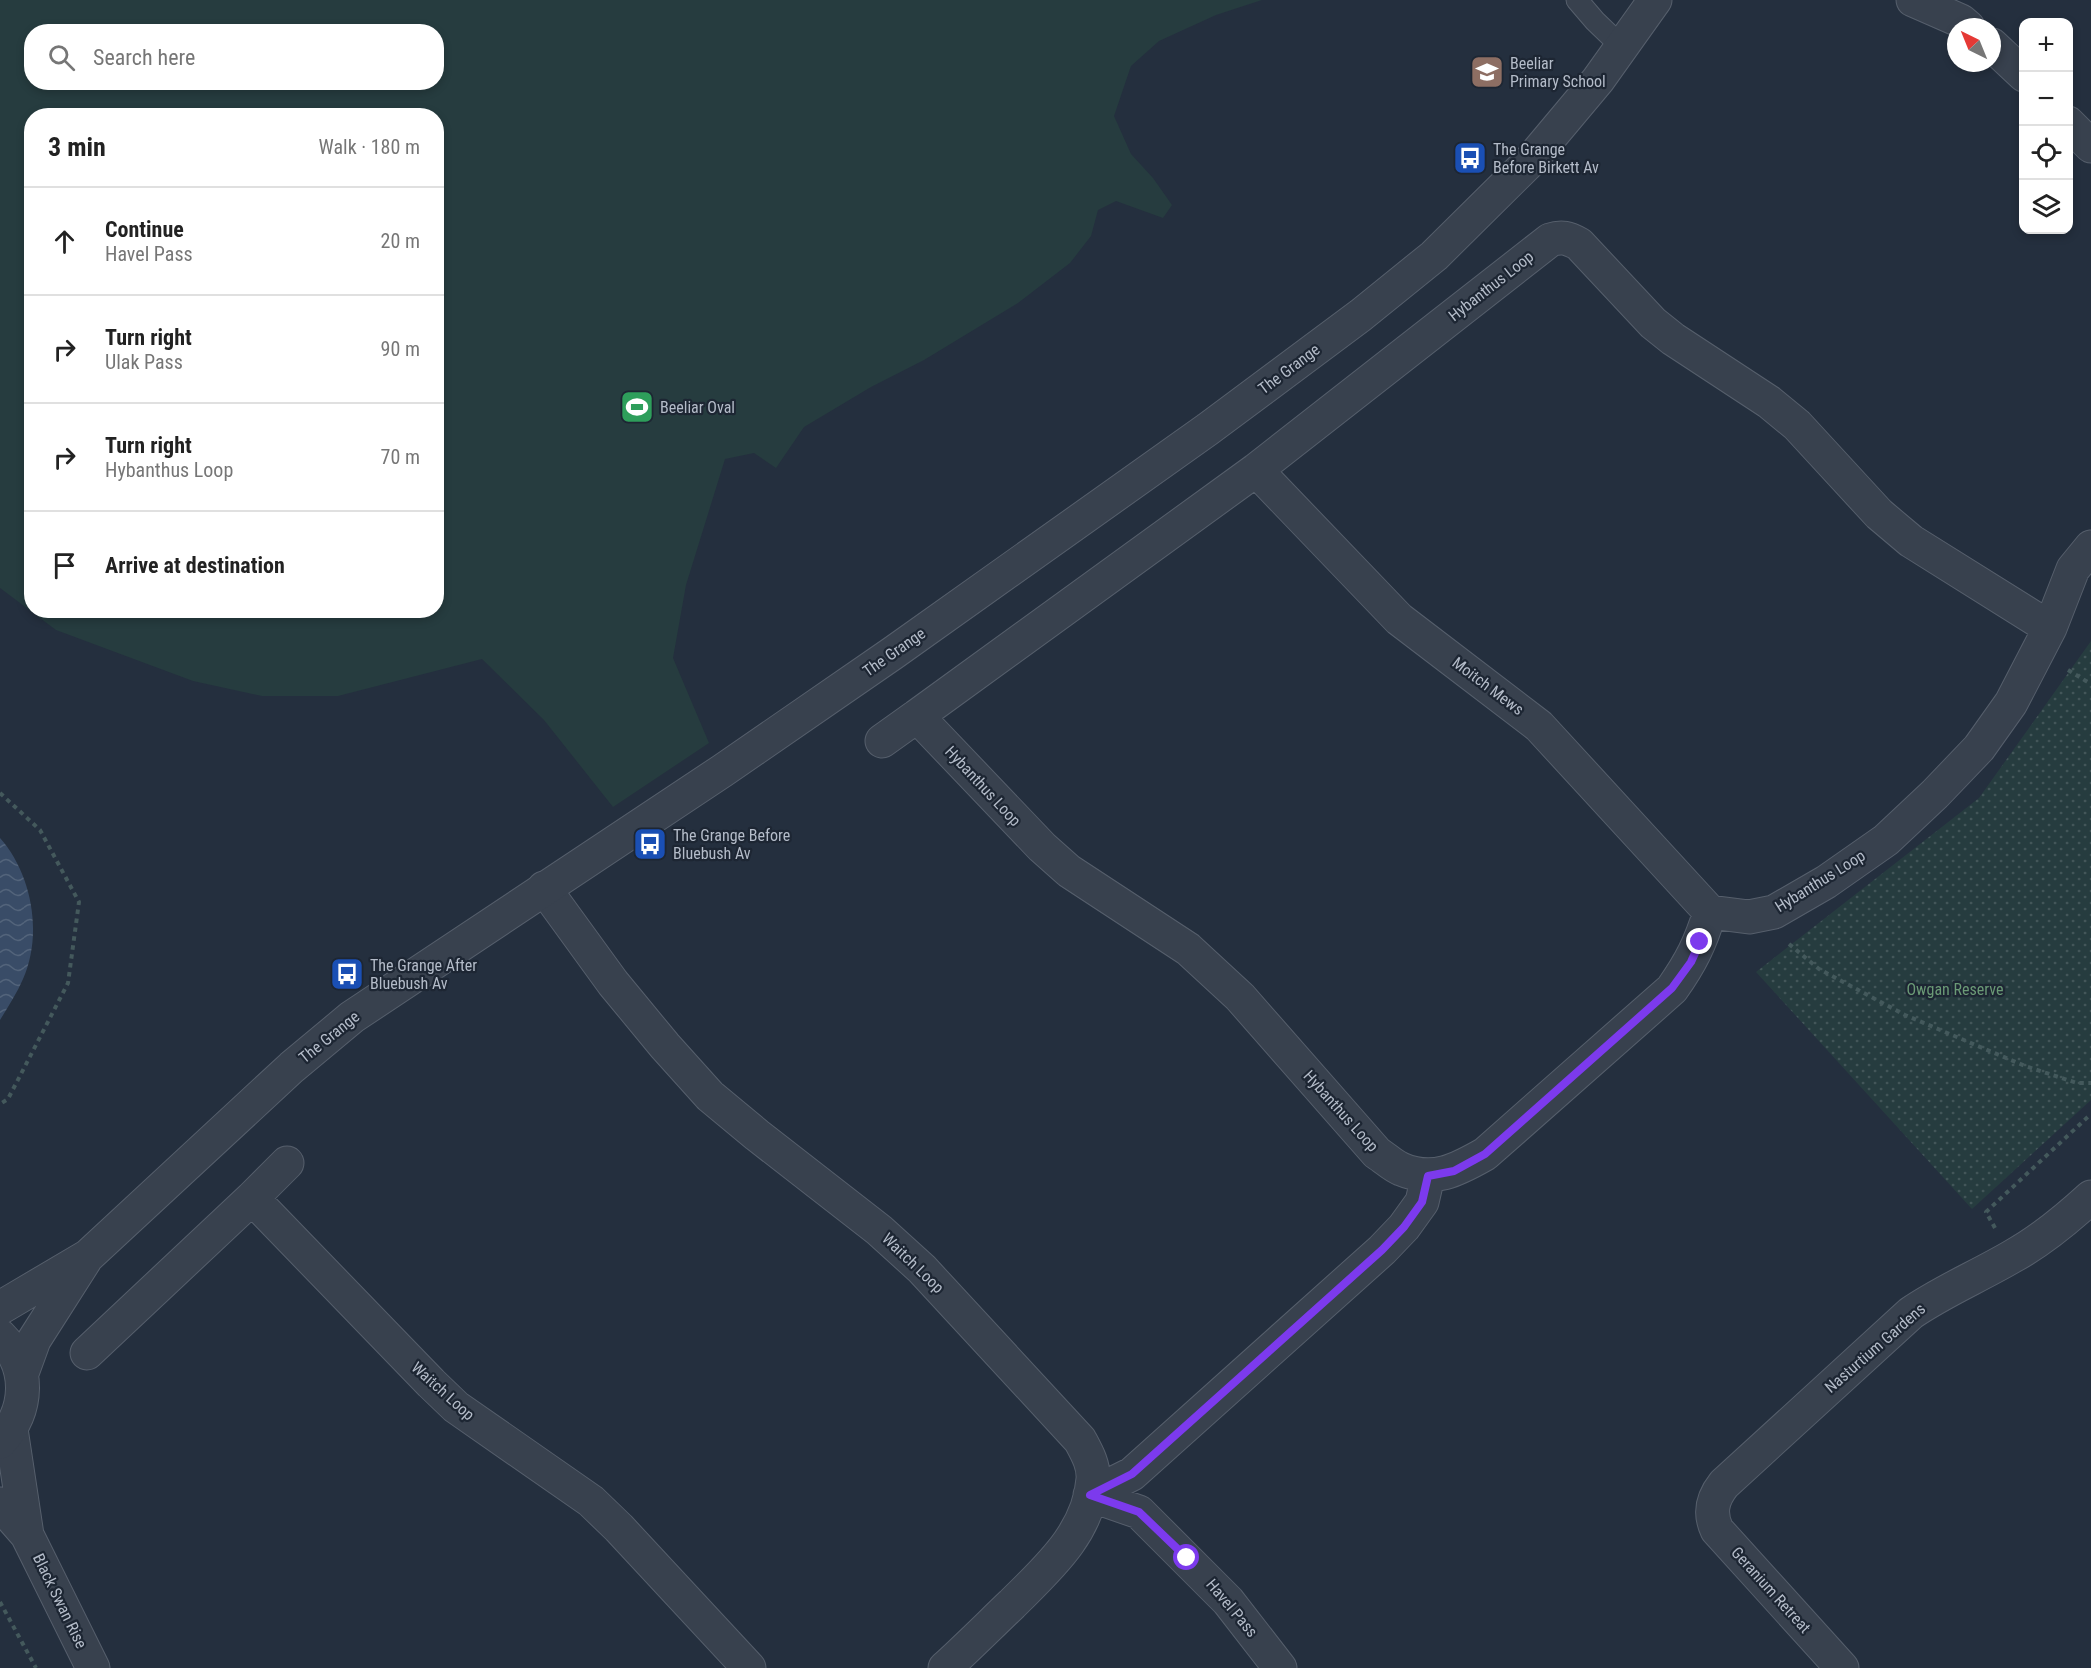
<!DOCTYPE html>
<meta charset="utf-8">
<style>
body{margin:0;font-family:"Roboto Condensed",sans-serif;background:#f2f2f2;color:#222}
.controls{position:absolute;right:18px;top:18px;display:grid;overflow:hidden;border-radius:12px;box-shadow:0 3px 9px #0003}
.controls button{width:54px;height:54px;display:grid;place-items:center;padding:0;border:0;border-bottom:2px solid #e0e0e0;background:#fff;color:#222;font:30px sans-serif}
.compass{position:absolute;left:1947px;top:18px;width:54px;height:54px;border-radius:50%;background:#fff;box-shadow:0 3px 9px #0003;rotate:317deg}
.stop{position:absolute;width:18px;height:18px;margin:-14px;border:4px solid #7c3aed;border-radius:50%;background:#fff}
.stop.end{background:#7c3aed;border-color:#fff;box-shadow:0 2px 6px #0008}
.list{margin:0;padding:0;list-style:none}
h2{display:flex;justify-content:space-between;align-items:center;height:78px;margin:0;padding:0 24px;font-size:26px}
h2 small{font-size:20px;font-weight:400;color:#767676}
.list li{display:grid;grid-template-columns:39px 1fr auto;gap:18px;align-items:center;box-sizing:border-box;height:108px;padding:0 24px;border-top:2px solid #e0e0e0}
.list b{display:block;font-size:22px;white-space:nowrap}
.list p{margin:0;font-size:20px;white-space:nowrap;color:#767676}
.list em{font-size:20px;font-style:normal;color:#767676}
.icon{flex:none;width:33px;height:33px;fill:none;stroke:currentColor;stroke-width:2;stroke-linecap:round;stroke-linejoin:round}
.map{position:relative;flex:none;width:2091px;height:1668px;overflow:hidden}
.search{position:absolute;background:#fff;box-shadow:0 3px 9px #0003;left:24px;top:24px;width:420px;height:66px;display:flex;align-items:center;gap:15px;box-sizing:border-box;padding:0 21px;border-radius:24px;color:#767676;font-size:22px}
.panel{position:absolute;background:#fff;box-shadow:0 3px 9px #0003;left:24px;top:108px;width:420px;height:510px;border-radius:24px}
.map>svg:first-child{display:block}
</style>
<div class="map">
<svg width="2091" height="1668" viewBox="0 0 2091 1668">
<defs>
<pattern id="park-dots" width="8" height="8" patternUnits="userSpaceOnUse" patternTransform="scale(1.5)"><rect width="8" height="8" fill="#263c3f"/><path d="M2 2h.1M6 6h.1" fill="none" stroke="#435659" stroke-width="1.8" stroke-linecap="round"/></pattern>
<pattern id="water-waves" width="16" height="10" patternUnits="userSpaceOnUse" patternTransform="scale(1.5)"><rect width="16" height="10" fill="#394c67"/><path d="M0 5q4-4 8 0t8 0" fill="none" stroke="#53647b"/></pattern>
</defs>
<rect width="100%" height="100%" fill="#242f3e"/>
<path fill="#263c3f" fill-rule="evenodd" d="M0,0h1262l-46,15 -57,26 -28,25 -17,50 17,38 22,24 19,27 -9,13 -47,-17 -18,9 -7,26 -21,27 -52,40 -94,57 -53,27 -67,40 -28,41 -22,-15 -29,6 -39,126 -13,73 36,85 -96,64 -69,-87 -62,-61 -144,37h-76l-69,-15 -137,-51 -56,-42zM32,32h404v50h-404zM32,116h404v494h-404z"/>
<path fill="url(#park-dots)" d="M2091,641v459l-119,109 -216,-237 223,-174z"/>
<path fill="url(#water-waves)" d="M0,838c32,36 43,96 23,141 -6,14 -15,28 -23,41z"/>
<g fill="none" stroke-linecap="round" stroke-linejoin="round">
<defs>
<path id="service" d="M1577,0l18,21 27,26"/>
<path id="minor" d="M1913,0l48,21 7,6
M1992,45l32,30
M2068,123l23,23
M1256,470l143,149 140,107 171,186
M2050,628l-139,-87 -32,-27 -82,-89 -28,-23 -96,-63 -20,-16 -74,-79c-11,-6 -17,-8 -29,-4l-294,230 -339,246 125,131 27,24 119,78 52,48 137,156c8,5 16,13 24,16 32,14 56,1 84,-15l187,-165c19,-27 28,-45 38,-77l39,5 25,-5 52,-30 60,-42 49,-46 44,-46 32,-45 39,-75 23,-59 18,-22
M882,741l35,-25
M544,888l69,95 52,63 45,50 47,39 122,95 43,39 158,171c7,13 14,25 13,39 -4,54 -46,90 -81,125 -22,21 -44,43 -67,64
M252,1198l35,-35
M87,1353l165,-155 179,185 25,24 135,94 28,27 130,140
M11,1429l16,106
M1090,1495l42,-21 250,-224 22,-23 18,-25 6,-26
M1090,1495l49,17 89,89 52,67
M0,1504l27,31 66,133
M1842,1668l-125,-138c-8,-17 -5,-31 7,-46l187,-171c32,-22 68,-37 102,-57 29,-16 54,-37 78,-59"/>
<path id="tertiary" d="M0,1308l88,-52 204,-189 60,-50 370,-246 171,-118 315,-224 153,-114 73,-59 97,-96 67,-80 57,-80
M0,1336c31,31 29,74 0,106
M22,1373l12,-33 51,-80"/>
</defs>
<use href="#service" stroke="#565f6c" stroke-width="23"/>
<use href="#minor" stroke="#565f6c" stroke-width="35"/>
<use href="#tertiary" stroke="#565f6c" stroke-width="35"/>
<path stroke="#44595c" stroke-width="4" stroke-dasharray="4.5 4.5" stroke-linecap="butt" d="M2068,670l23,14
M0,793l40,37 39,72 -11,81 -60,116 -8,5
M1789,944l30,25 86,46 120,51 52,17h14
M1995,1228l-9,-16 105,-98
M0,1602l36,66"/>
<use href="#service" stroke="#38414e" stroke-width="21"/>
<use href="#minor" stroke="#38414e" stroke-width="33"/>
<use href="#tertiary" stroke="#38414e" stroke-width="33"/>
</g>
<g fill="none" stroke-linecap="round" stroke-linejoin="round">
<path stroke="#7c3aed" stroke-width="8" d="M1187,1558l-48,-46 -49,-17 42,-21 250,-224 22,-23 18,-25 6,-26 26,-5 31,-17 187,-166 19,-26 9,-20"/>
</g>
<defs>
<symbol id="school-square" viewBox="-11 -11 22 22"><rect x="-9" y="-9" width="18" height="18" rx="4" fill="#8d6e63" stroke="#1d2633"/><path d="M0-5L7-2L0 1L-7-2ZM-4 1L0 2.5L4 1V4Q0 6-4 4Z" fill="#fff"/></symbol>
<symbol id="bus-square" viewBox="-11 -11 22 22"><rect x="-9" y="-9" width="18" height="18" rx="4" fill="#1a4fb4" stroke="#1d2633"/><path d="M-5-6H5V4H4V6H2V4H-2V6H-4V4H-5ZM-3.5-4V0h7V-4ZM-3.5 1.2v1.5H-2V1.2ZM2 1.2v1.5H3.5V1.2Z" fill="#fff"/></symbol>
<symbol id="stadium-square" viewBox="-11 -11 22 22"><rect x="-9" y="-9" width="18" height="18" rx="4" fill="#2e9e5b" stroke="#1d2633"/><path d="M0-5a6.5 5 0 1 0 0 10a6.5 5 0 1 0 0-10ZM-3.5-1.8h7v3.6h-7Z" fill="#fff"/></symbol>
</defs>
<g fill-rule="evenodd">
<use href="#school-square" x="1468" y="53" width="38" height="38"/>
<use href="#bus-square" x="1451" y="139" width="38" height="38"/>
<use href="#stadium-square" x="618" y="388" width="38" height="38"/>
<use href="#bus-square" x="631" y="825" width="38" height="38"/>
<use href="#bus-square" x="328" y="955" width="38" height="38"/>
</g>
<g text-anchor="middle" dominant-baseline="central" stroke-width="4.5" stroke-linejoin="round" paint-order="stroke">
<g font-size="16" fill="#b4bcc9" stroke="#1d2633" text-anchor="start">
<text x="1510" y="63">Beeliar<tspan x="1510" dy="18">Primary School</tspan></text>
<text x="1493" y="149">The Grange<tspan x="1493" dy="18">Before Birkett Av</tspan></text>
<text x="660" y="407">Beeliar Oval</text>
<text x="673" y="835">The Grange Before<tspan x="673" dy="18">Bluebush Av</tspan></text>
<text x="370" y="965">The Grange After<tspan x="370" dy="18">Bluebush Av</tspan></text>
</g>
<g font-size="16" fill="#b4bcc9" stroke="#1d2633">
<text transform="translate(1491 286) rotate(-38)">Hybanthus Loop</text>
<text transform="translate(1289 369) rotate(-37)">The Grange</text>
<text transform="translate(894 652) rotate(-35)">The Grange</text>
<text transform="translate(1488 686) rotate(37)">Moitch Mews</text>
<text transform="translate(983 786) rotate(47)">Hybanthus Loop</text>
<text transform="translate(1820 881) rotate(-32)">Hybanthus Loop</text>
<text transform="translate(329 1037) rotate(-39)">The Grange</text>
<text transform="translate(1341 1111) rotate(48)">Hybanthus Loop</text>
<text transform="translate(913 1263) rotate(44)">Waitch Loop</text>
<text transform="translate(1875 1348) rotate(-41)">Nasturtium Gardens</text>
<text transform="translate(443 1391) rotate(42)">Waitch Loop</text>
<text transform="translate(1771 1590) rotate(48)">Geranium Retreat</text>
<text transform="translate(60 1601) rotate(64)">Black Swan Rise</text>
<text transform="translate(1232 1608) rotate(50)">Havel Pass</text>
</g>
<g font-size="16" fill="#6b9a76" stroke="#1d2633">
<text x="1955" y="989">Owgan Reserve</text>
</g>
</g>
</svg>
<div class="controls">
<button>+</button>
<button>−</button>
<button><svg class="icon" aria-label="locate" viewBox="0 0 24 24"><circle cx="12" cy="12" r="6"/><path d="M12 2v4M12 18v4M2 12h4M18 12h4"/></svg></button>
<button><svg class="icon" aria-label="layers" viewBox="0 0 24 24"><path d="M12 4l9 5-9 5-9-5zM3 14l9 5 9-5"/></svg></button>
</div>
<svg class="compass" viewBox="-18 -18 36 36"><path d="M0-13l5 13h-10z" fill="#e53935"/><path d="M0 13l5-13h-10z" fill="#767676"/></svg>
<div class="stop" style="left:1187px;top:1558px"></div>
<div class="stop end" style="left:1700px;top:942px"></div>
<div class="search"><svg class="icon" aria-label="search" viewBox="0 0 24 24"><circle cx="10" cy="10" r="6"/><path d="M15 15l6 6"/></svg>Search here</div>
<section class="panel">
<h2>3 min<small>Walk · 180 m</small></h2>
<ul class="list">
<li><svg class="icon" aria-label="ahead" viewBox="0 0 24 24"><path d="M12 20V5M6 11l6-6 6 6"/></svg><div><b>Continue</b><p>Havel Pass</p></div><em>20 m</em></li>
<li><svg class="icon" aria-label="right" viewBox="0 0 24 24"><path d="M7 20v-9h11M14 6l5 5-5 5"/></svg><div><b>Turn right</b><p>Ulak Pass</p></div><em>90 m</em></li>
<li><svg class="icon" aria-label="right" viewBox="0 0 24 24"><path d="M7 20v-9h11M14 6l5 5-5 5"/></svg><div><b>Turn right</b><p>Hybanthus Loop</p></div><em>70 m</em></li>
<li><svg class="icon" aria-label="arrive" viewBox="0 0 24 24"><path d="M6 21V4h12l-3 4 3 4H6"/></svg><div><b>Arrive at destination</b></div></li>
</ul>
</section>
</div>
